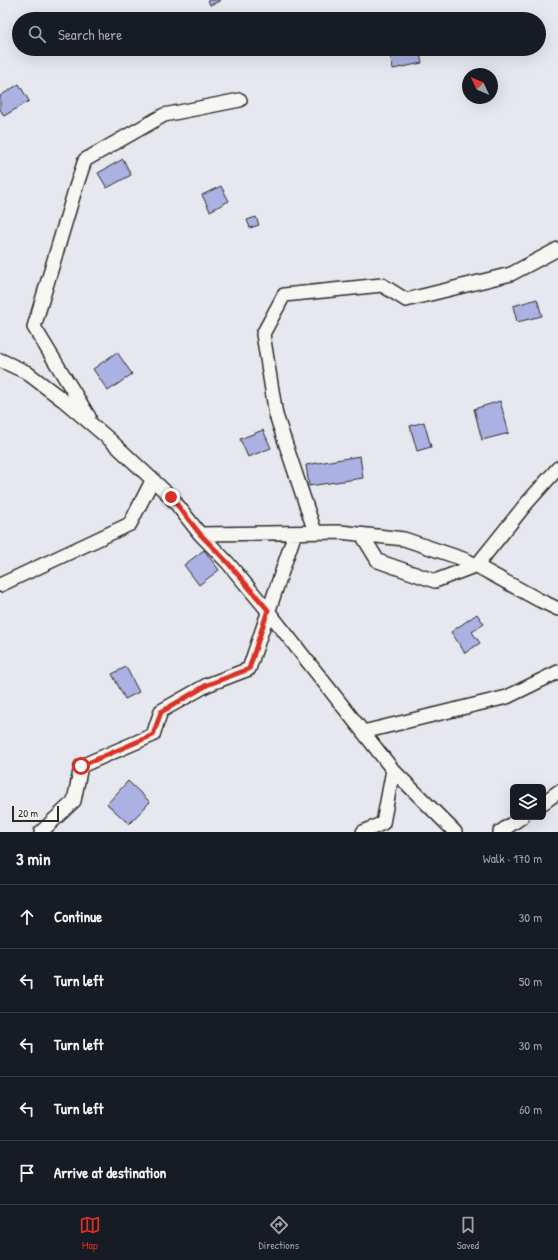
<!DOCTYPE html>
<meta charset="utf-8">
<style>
body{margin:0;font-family:"Patrick Hand",sans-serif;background:#242831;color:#f1f3f6}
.controls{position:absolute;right:12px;bottom:12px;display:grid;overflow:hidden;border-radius:6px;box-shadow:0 4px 16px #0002}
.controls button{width:36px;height:36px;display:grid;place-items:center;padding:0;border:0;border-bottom:1px solid #363941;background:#171b24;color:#f1f3f6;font:20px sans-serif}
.compass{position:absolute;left:462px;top:68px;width:36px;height:36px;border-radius:50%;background:#171b24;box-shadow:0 4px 16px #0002;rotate:314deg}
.scale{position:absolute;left:12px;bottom:10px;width:47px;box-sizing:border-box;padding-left:4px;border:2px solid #2b2b2b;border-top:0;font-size:11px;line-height:14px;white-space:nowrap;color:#2b2b2b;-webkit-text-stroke:3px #f6f6f2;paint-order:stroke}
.stop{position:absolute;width:12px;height:12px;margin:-9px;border:3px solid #d93025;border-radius:50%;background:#fff}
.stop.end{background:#d93025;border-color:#fff;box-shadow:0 1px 4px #0008}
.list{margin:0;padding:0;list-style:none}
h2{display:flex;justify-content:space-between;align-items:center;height:52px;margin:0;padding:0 16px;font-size:17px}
h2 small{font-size:13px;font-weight:400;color:#9ea1a6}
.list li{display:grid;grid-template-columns:26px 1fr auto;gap:12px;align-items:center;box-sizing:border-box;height:64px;padding:0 16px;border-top:1px solid #363941}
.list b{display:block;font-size:15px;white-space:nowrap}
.list em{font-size:13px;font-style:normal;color:#9ea1a6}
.icon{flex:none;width:22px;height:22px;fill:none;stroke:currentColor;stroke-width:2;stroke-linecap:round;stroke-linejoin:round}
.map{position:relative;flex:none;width:558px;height:832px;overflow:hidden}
.search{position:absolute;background:#171b24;box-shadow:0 4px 16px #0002;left:12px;right:12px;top:12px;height:44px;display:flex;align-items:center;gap:10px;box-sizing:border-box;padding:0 14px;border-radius:22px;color:#9ea1a6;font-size:15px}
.sheet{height:372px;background:#171b24}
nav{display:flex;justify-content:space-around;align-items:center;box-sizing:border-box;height:56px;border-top:1px solid #363941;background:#171b24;font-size:11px;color:#9ea1a6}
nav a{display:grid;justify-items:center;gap:2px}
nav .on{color:#d93025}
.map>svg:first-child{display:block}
</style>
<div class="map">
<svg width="558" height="832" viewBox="0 0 558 832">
<rect width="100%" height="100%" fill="#e7e8ef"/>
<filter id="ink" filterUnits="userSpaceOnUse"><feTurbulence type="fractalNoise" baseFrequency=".025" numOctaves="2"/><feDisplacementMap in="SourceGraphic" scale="8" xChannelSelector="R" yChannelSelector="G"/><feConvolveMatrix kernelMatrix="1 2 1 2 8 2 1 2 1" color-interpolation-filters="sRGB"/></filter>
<g filter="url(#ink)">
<path fill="#abb1e2" stroke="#2b2b2b" d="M208,0h11l1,1 -10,4z
M389,49h30l3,14 -29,6z
M19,84l10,17 -25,15 -4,-7v-13z
M123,159l8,16 -24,13 -9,-15z
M221,186l8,15 -19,10 -8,-16z
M256,217l3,8 -9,3 -3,-8z
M537,299l5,17 -25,6 -4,-16z
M117,352l15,22 -24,17 -15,-22z
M500,401l9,32 -27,7 -8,-31z
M424,422l7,25 -14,4 -7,-25z
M263,430l8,18 -23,9 -8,-18z
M360,456l3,22 -54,8 -3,-21z
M204,550l15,20 -20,15 -15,-20z
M477,614l7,10 -12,8 8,11 -15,10 -14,-21z
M126,667l13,25 -14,7 -13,-25z
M128,781l22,21 -21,22 -22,-20z"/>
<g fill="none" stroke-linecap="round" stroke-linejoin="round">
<defs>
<path id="street" d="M0,360l26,12 37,28 46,39 62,58 29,37 28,29 40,48 125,159 62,62
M89,417l-55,-90 41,-137 10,-30 79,-45 76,-15
M315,532l-39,-117 -13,-81 21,-39 98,-10 24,15 105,-26 47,-25
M200,534l140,-2 64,7 62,21 73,40 19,9
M362,535l16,26 57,20 42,-16 49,-61 32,-36
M0,585l130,-61 23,-45
M363,732l144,-35 51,-25
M543,803l15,-11
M41,832l33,-31 7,-35 72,-31 8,-24 46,-26 42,-16 46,-136
M363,832l20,-9 10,-53
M500,832l22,-15"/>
</defs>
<use href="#street" stroke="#2b2b2b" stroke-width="16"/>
<use href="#street" stroke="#f6f6f2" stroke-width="13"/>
</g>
</g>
<g fill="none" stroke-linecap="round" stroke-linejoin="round" filter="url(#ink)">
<path stroke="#d93025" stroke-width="5" d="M81,766l72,-31 8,-23 46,-27 42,-16 19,-59 -40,-47 -28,-29 -29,-37"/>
</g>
</svg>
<div class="controls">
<button><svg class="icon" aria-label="layers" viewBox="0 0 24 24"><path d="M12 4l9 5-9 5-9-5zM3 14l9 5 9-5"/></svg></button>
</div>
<svg class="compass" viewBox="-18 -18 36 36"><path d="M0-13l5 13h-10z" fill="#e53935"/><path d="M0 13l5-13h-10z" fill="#9ea1a6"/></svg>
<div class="scale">20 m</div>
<div class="stop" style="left:81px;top:766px"></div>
<div class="stop end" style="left:171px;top:497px"></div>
<div class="search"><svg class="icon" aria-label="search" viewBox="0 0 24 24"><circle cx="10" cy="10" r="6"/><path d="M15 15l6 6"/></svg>Search here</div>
</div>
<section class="sheet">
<h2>3 min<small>Walk · 170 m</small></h2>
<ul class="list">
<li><svg class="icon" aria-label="ahead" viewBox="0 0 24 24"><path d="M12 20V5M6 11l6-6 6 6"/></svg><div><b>Continue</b></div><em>30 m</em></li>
<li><svg class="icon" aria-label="left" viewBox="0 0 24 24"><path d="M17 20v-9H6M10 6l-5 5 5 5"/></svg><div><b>Turn left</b></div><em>50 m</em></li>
<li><svg class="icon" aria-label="left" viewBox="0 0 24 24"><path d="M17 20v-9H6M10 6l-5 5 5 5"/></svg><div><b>Turn left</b></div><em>30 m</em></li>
<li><svg class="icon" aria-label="left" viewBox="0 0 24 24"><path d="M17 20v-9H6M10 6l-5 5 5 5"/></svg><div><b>Turn left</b></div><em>60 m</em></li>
<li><svg class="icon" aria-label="arrive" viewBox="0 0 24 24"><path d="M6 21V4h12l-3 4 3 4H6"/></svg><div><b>Arrive at destination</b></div></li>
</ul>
</section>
<nav>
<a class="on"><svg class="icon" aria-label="map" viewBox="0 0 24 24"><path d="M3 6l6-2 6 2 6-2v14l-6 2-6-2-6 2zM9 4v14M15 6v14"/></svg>Map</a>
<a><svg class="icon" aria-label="directions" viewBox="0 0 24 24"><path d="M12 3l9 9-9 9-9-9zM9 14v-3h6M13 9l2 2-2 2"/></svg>Directions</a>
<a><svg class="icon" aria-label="saved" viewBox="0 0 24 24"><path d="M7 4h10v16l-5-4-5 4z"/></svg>Saved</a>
</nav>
